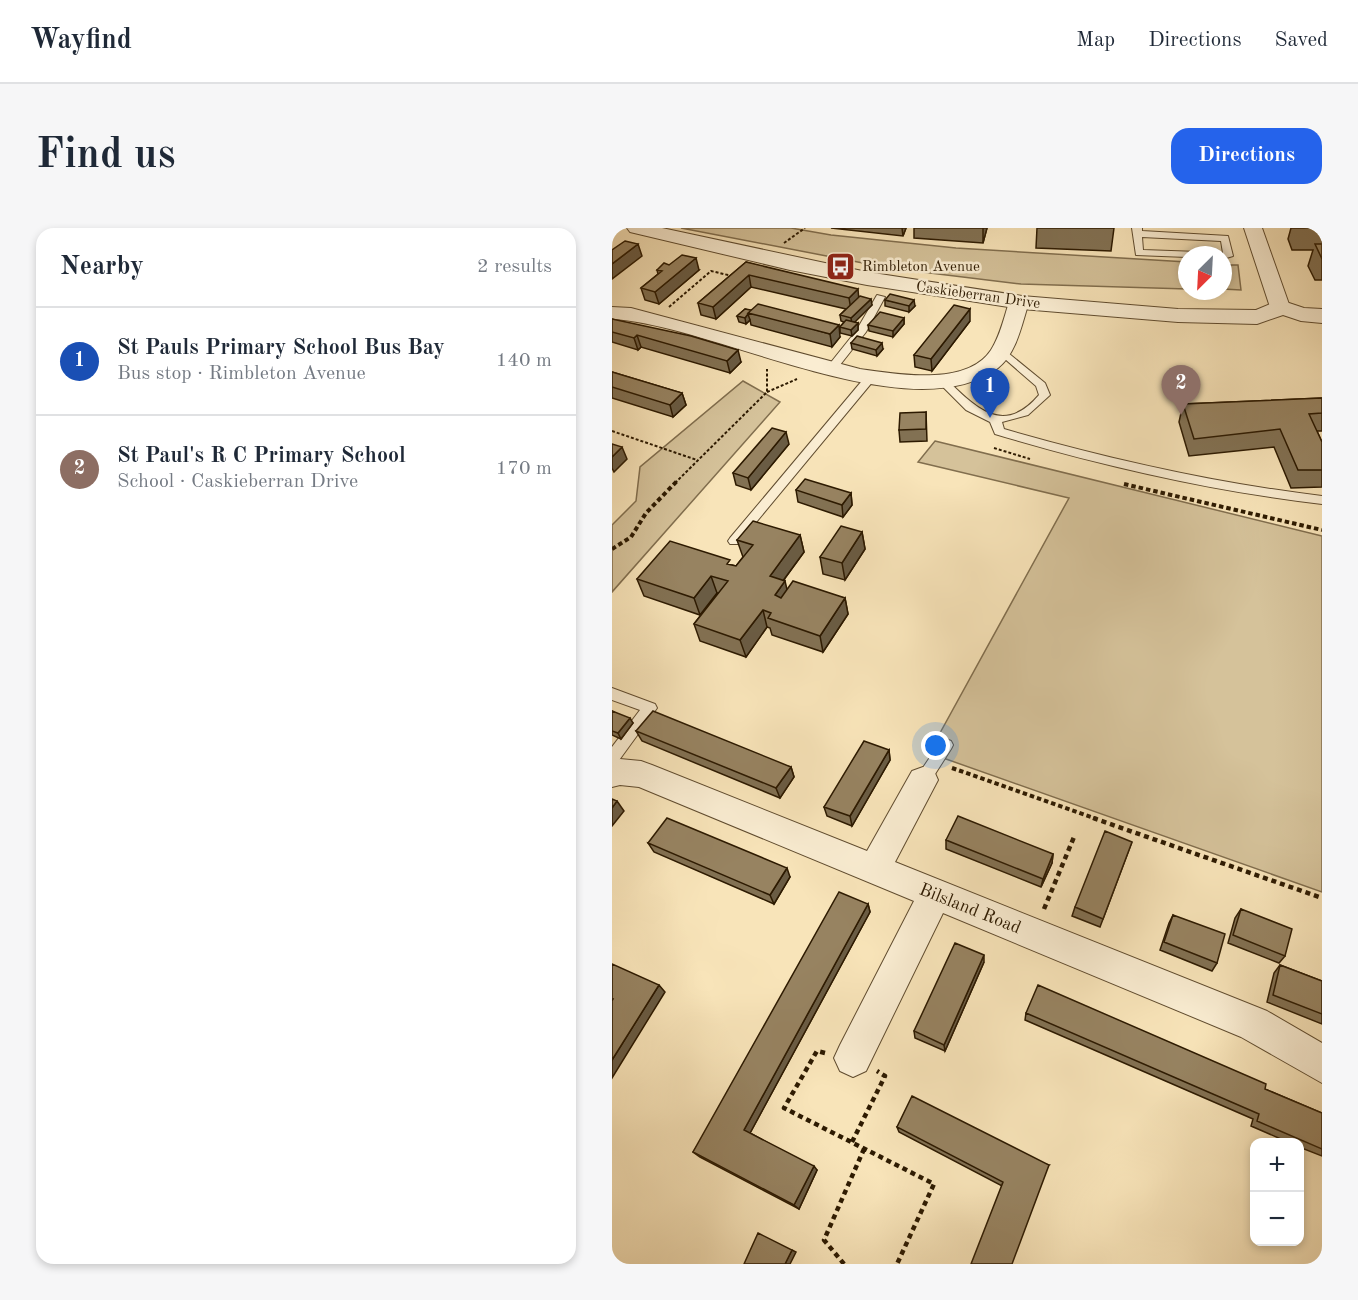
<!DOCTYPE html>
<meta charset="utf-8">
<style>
body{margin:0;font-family:"Old Standard TT",serif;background:#f6f6f7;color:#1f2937}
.controls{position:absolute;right:18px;bottom:18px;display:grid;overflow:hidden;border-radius:12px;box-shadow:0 3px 9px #0003}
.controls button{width:54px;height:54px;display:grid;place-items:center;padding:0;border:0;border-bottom:2px solid #e0e1e3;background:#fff;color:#1f2937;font:30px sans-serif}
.compass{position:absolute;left:566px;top:18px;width:54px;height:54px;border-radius:50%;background:#fff;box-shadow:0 3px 9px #0003;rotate:204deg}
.you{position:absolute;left:324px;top:518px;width:21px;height:21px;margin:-15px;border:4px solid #fff;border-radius:50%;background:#1a73e8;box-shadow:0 0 0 9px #1a73e833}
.badge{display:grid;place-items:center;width:39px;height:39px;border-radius:50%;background:#2563eb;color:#fff;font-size:20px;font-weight:700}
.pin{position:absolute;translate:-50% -50px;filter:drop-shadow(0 2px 3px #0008)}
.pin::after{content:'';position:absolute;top:32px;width:21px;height:18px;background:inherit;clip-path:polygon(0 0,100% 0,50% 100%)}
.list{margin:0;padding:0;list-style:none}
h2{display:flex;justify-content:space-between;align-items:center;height:78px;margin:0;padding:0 24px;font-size:26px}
h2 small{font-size:20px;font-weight:400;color:#747a83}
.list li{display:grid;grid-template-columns:39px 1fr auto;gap:18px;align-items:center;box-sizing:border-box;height:108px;padding:0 24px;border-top:2px solid #e0e1e3}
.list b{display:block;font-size:22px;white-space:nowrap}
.list p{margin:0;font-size:20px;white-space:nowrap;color:#747a83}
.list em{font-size:20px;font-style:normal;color:#747a83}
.map{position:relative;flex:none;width:710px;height:1036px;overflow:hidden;border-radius:18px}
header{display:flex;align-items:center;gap:36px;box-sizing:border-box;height:84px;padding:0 30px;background:#fff;border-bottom:2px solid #e0e1e3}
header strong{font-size:28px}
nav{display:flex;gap:33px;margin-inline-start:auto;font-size:21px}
.intro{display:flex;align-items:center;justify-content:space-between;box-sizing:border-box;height:144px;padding:0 36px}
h1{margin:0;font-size:42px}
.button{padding:15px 27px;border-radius:18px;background:#2563eb;color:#fff;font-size:21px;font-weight:700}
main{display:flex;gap:36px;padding:0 36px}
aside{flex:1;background:#fff;border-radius:18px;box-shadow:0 3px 9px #0003}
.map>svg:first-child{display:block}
</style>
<header>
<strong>Wayfind</strong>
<nav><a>Map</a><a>Directions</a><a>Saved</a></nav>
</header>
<div class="intro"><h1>Find us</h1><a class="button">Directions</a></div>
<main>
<aside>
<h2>Nearby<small>2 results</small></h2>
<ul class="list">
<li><span class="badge" style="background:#1a4fb4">1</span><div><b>St Pauls Primary School Bus Bay</b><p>Bus stop · Rimbleton Avenue</p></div><em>140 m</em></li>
<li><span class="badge" style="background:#8d6e63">2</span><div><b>St Paul's R C Primary School</b><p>School · Caskieberran Drive</p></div><em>170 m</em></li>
</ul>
</aside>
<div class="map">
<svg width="710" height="1036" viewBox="0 0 710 1036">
<rect width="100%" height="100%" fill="#f8e4b9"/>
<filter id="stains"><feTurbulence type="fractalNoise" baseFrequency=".00333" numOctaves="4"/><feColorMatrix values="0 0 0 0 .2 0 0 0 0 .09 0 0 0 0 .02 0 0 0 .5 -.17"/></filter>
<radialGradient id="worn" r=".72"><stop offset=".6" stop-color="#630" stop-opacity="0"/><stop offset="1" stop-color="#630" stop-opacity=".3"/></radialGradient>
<path fill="#d5c29a" stroke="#816e4e" stroke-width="1.5" d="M69,0h110l40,7 125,13 231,14v27l-166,-5 -132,-16z
M611,37h15l3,25 -18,-1z
M131,153l37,21 -168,190v-67l24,-24 4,-34z
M323,213l387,95v356l-393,-139 140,-255 -151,-36z"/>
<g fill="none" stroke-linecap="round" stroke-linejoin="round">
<defs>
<path id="service" d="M520,0h10v3l86,5 5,20 -10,3v-4h-4l4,-2 -2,-12 -79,-4 1,13 56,2 5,3h-17v2l-51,-2z
M265,67l8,2 -19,35 -30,38h-8v-4l28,-35z
M390,120l43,35 5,12 -22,20 -26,7 2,7c104,30 211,54 318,67v8c-111,-13 -220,-38 -327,-70l-5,-12 -24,-12 -27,-27 1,-2h8c29,28 56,55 91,14l-3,-9 -38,-33v-4z
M258,147l4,1v4l-136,164h-8l-2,-3 2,-3 136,-162z
M0,460l43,16 2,4 -40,55 -5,2v-18l28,-37 -28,-10z
M334,511l5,2 2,4 -2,4 -23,36 -5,2 -5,-2 -3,-5 3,-5 23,-34z"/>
<path id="minor" d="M632,0h18l28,79 -3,4h-14l-3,-4z
M407,68l7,2 3,4c-7,21 -12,51 -31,66 -87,66 -286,-44 -386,-49v-12l19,1 229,61c36,5 107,18 131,-19 9,-14 13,-32 18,-48l3,-4z
M8,531l21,2 11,4 215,86 45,-80 11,-4 11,4 4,9 -43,82 372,149 55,32v40l-81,-46 -298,-124 -77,158 -13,6 -13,-6 -6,-13 6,-13 74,-144 -275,-114 -19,-2 -8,2v-26z"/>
<path id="tertiary" d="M15,0h35l205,44 155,24 156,13 78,1 24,-10 24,8 18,1v14l-21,-2 -18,-6 -26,9 -79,-2 -156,-13 -155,-24 -77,-15 -160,-38z"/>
</defs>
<use href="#service" stroke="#604c2f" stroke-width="2"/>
<use href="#minor" stroke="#604c2f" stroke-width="2"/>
<use href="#tertiary" stroke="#604c2f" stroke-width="2"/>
<path stroke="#2d1a01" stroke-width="2" stroke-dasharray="3 2" stroke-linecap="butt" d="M172,15l21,-15
M57,79l42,-36 21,5
M155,164l30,-13
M0,203l85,29
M382,220l36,11
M63,255l92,-91v-23"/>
<path stroke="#2d1a01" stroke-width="4" stroke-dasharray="4.5 3" stroke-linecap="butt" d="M512,256l198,46
M0,321l19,-12 15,-24 31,-32
M340,540l145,51"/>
<path stroke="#2d1a01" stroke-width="4.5" stroke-dasharray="5 4" stroke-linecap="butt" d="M481,590l229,80
M432,681l30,-72
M213,825l-8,-2 -33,57 150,76 -37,80
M240,914l33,-66 -8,-5
M232,1036l-20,-24 40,-91"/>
<use href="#service" fill="#faedd2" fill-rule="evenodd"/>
<use href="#minor" fill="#faedd2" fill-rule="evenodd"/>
<use href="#tertiary" fill="#faedd2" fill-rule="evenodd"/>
</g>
<path fill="#827153" stroke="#2d1a01" stroke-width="1.5" d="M219,0h75l-3,8z
M302,0h73l-4,15 -69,-5z
M425,0h77l-3,23 -75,-3z
M679,0h31v52h-7l-7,-14 5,-16h-21l-4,-11z
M134,34l113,35 13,8 -18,17 4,1v7l-6,6 -12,-3v-6l4,-5 -3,-1 -1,-6 6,-6 -95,-22 -35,32 -15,-4 -3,-12z
M45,42h42l-40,34 -14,-4 -4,-12 17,-14z
M273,72l30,6 -6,6 -24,-6z
M133,81l95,28 -8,10 -81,-22 -1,-5 -4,4 -7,-2 -2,-6z
M292,90v6l-11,13 -24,-6 -1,-6z
M0,91l129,43 -11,11 -89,-26 -3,3 -26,-8z
M358,93l-38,50 -17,-4 -1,-12z
M239,115l32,6 -6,7 -25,-7z
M0,144l70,21 4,12 -13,12 -61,-19z
M710,170v33h-5l5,11v45l-31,1 -17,-41 -85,9 -10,-34 4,-18z
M314,184l1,29 -27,1 -1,-12z
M177,216l-38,46 -15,-5 -3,-12z
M184,262l55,3 1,12 -9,12 -45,-15z
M250,304l3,17 -20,31 -22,-6 -3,-17z
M188,307l4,17 -21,29 4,8 58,9 3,16 -25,38 -51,-17 -2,-7 -3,-1 -21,30 -46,-16 -6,-17 24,-31h-1l-17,22 -56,-19 -7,-17 95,-14 4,1 7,-9 -6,-17z
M0,483l21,12 -12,16 -9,-4z
M24,503l155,36 3,10 -14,21 -138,-57z
M277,522l1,10 -38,66 -25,-10 -3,-9z
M334,612l107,14 -1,9 -11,24 -95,-38z
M520,614l-32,85 -28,-11 3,-9z
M36,615l142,34 -16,27 -120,-52z
M256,676l2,8 -120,221 67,37 -18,39 -99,-52 -7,-5z
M629,681l44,47 -6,7 -51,-20 7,-25z
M561,687l44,48 -5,8 -52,-21 9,-27z
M372,734l-39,89 -30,-13 -1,-7z
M668,737l42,16v43l-55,-22 7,-29z
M414,785l239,76 57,24v43l-23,-9v-4h-9l-39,-17 2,-7 -228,-99z
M285,899l152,38 -47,21 -103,-54z"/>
<path fill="#6a5c44" stroke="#2d1a01" stroke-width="1.5" d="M290,0h4l-3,8z
M371,0h4l-4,15z
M26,16l4,12 -30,23v-15z
M84,30l3,12 -40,34 -4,-12z
M137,47l2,12 -35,32 -3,-12z
M246,61l1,12 -8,9 -2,-12z
M259,71l1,6 -20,20 -1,-7z
M302,72l1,6 -6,6v-6z
M358,81v12l-38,50 -1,-12z
M136,86l2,6 -4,4 -1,-6z
M292,90v6l-11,13v-6z
M246,95v7l-6,6 -1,-6z
M227,97l1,12 -8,10 -2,-13z
M25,107l4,12 -3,3 -4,-12z
M270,115l1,6 -6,7 -1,-6z
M126,122l3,12 -11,11 -3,-12z
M70,165l4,12 -13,12 -3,-12z
M174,204l3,12 -38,46 -3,-12z
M10,219l5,12 -13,13 -2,-4v-11z
M239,265l1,12 -9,12 -1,-12z
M250,304l3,17 -20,31 -3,-17z
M188,307l4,17 -30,41 -4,-17z
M99,348l6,17 -17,22 -6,-17z
M173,353l4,17 -10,14 -4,-17z
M233,370l3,16 -25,38 -3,-16z
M151,382l4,17 -21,30 -6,-17z
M18,490l3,5 -12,16 -3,-6z
M277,522l1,10 -38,66 -2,-10z
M179,539l3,10 -14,21 -4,-10z
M5,573l7,10 -12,15v-18z
M441,626l-1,9 -11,24 2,-8z
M175,640l3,9 -16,27 -4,-9z
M256,676l2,8 -121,223 -5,-5z
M372,727v7l-39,89 -1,-6z
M47,757l6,7 -53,86v-18z
M202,938l3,4 -18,39 -5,-4z
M180,1022l4,2 -6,12h-5z"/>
<path fill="#978361" stroke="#2d1a01" stroke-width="1.5" d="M13,13l13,3 -26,20v-14z
M703,16h7v15z
M70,27l14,3 -41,34 -14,-4 21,-17 -5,-1 7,-7 5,2z
M134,34l112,27 -9,9 -100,-23 -36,32 -15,-4z
M278,66l24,6 -5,6 -24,-6z
M248,68l11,3 -20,19 -11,-3z
M146,76l81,21 -9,9 -82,-21z
M342,77l16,4 -39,50 -17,-4z
M133,81l6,1 -6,8 -8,-2z
M268,84l24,6 -11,13 -25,-6z
M0,91l79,17 47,14 -11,11 -90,-26 -3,3 -22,-6z
M234,92l12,3 -7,7 -11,-3z
M245,108l25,7 -6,7 -25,-7z
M0,144l70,21 -12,12 -58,-18z
M710,170v15l-13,1 13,28v28h-24l-18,-41 -86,10 -11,-35z
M314,184v17l-27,1 1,-17z
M160,200l14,4 -38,46 -15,-5z
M0,216l10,3 -10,10z
M193,251l46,14 -9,12 -46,-15z
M141,293l47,14 -30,41 15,5 -10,14 6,3 12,-17 52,17 -25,38 -52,-18 3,-5 -8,-3 -23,30 -46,-16 34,-43 -17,-5 -17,22 -57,-19 33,-38 60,19 -3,4 9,2 17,-21 -16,-5z
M229,298l21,6 -20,31 -22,-6z
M0,483l18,7 -12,15 -6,-2z
M41,483l138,56 -15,21 -140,-57z
M252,513l25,9 -39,66 -26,-9z
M0,571l5,2 -5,7z
M346,588l95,38 -10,25 -97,-39z
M55,590l120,50 -17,27 -122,-52z
M493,603l27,11 -29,77 -28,-12z
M227,664l29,12 -124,226 70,36 -20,39 -101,-53z
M629,681l51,20 -7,27 -52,-21z
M561,687l52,19 -8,29 -53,-21z
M343,715l29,12 -40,90 -30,-14z
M0,736l47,21 -47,75v-59l1,-2h-1z
M668,737l42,16v33l-49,-19z
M426,757l228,99 -1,5 57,24v36l-65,-28 2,-7 -233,-101z
M300,868l137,69 -37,99h-41l32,-82 -106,-55z
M146,1005l34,17 -7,14h-41z"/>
<defs>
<symbol id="bus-square" viewBox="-11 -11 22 22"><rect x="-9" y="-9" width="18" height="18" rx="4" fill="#8f2418" stroke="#faedd2"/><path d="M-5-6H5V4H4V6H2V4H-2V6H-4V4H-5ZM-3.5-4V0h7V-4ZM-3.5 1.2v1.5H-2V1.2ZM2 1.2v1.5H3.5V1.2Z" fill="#fff"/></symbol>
</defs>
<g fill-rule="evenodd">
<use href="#bus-square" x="212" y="22" width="33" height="33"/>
</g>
<g text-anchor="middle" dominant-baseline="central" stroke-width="5" stroke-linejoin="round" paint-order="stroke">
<g font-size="15" fill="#2d1a01" stroke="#faedd2" text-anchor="start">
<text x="250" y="39">Rimbleton Avenue</text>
</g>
<g font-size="15" fill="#2d1a01" stroke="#faedd2">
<text transform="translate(366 68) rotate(8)">Caskieberran Drive</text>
</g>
<g font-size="18" fill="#2d1a01" stroke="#faedd2">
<text transform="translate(358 681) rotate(22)">Bilsland Road</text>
</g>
</g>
<rect width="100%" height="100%" filter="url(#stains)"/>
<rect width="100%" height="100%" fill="url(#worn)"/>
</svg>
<div class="controls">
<button>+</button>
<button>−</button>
</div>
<svg class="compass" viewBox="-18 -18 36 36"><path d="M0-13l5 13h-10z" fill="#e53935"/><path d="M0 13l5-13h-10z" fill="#747a83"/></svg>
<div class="you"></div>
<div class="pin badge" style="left:378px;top:190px;background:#1a4fb4">1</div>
<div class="pin badge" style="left:569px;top:187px;background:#8d6e63">2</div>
</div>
</main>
